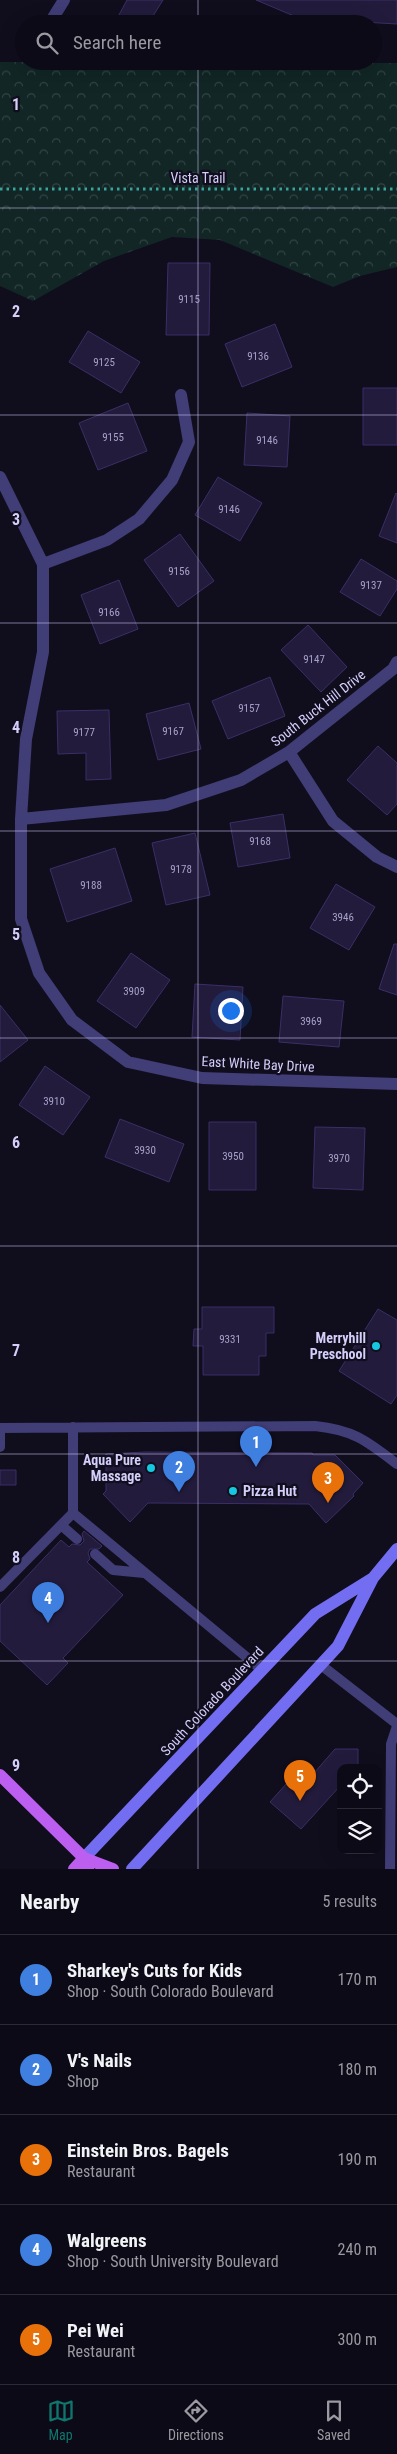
<!DOCTYPE html>
<meta charset="utf-8">
<style>
body{margin:0;font-family:"Roboto Condensed",sans-serif;background:#1a1823;color:#f1f3f6}
.controls{position:absolute;right:15px;bottom:15px;display:grid;overflow:hidden;border-radius:10px;box-shadow:0 5px 20px #0002}
.controls button{width:45px;height:45px;display:grid;place-items:center;padding:0;border:0;border-bottom:1px solid #2c2b35;background:#0c0a16;color:#f1f3f6;font:25px sans-serif}
.you{position:absolute;left:230px;top:1010px;width:18px;height:18px;margin:-12px;border:4px solid #fff;border-radius:50%;background:#1a73e8;box-shadow:0 0 0 8px #1a73e833}
.badge{display:grid;place-items:center;width:32px;height:32px;border-radius:50%;background:#0f766e;color:#fff;font-size:16px;font-weight:700}
.pin{position:absolute;translate:-50% -41px;filter:drop-shadow(0 1px 2px #0008)}
.pin::after{content:'';position:absolute;top:26px;width:18px;height:15px;background:inherit;clip-path:polygon(0 0,100% 0,50% 100%)}
.list{margin:0;padding:0;list-style:none}
h2{display:flex;justify-content:space-between;align-items:center;height:65px;margin:0;padding:0 20px;font-size:21px}
h2 small{font-size:16px;font-weight:400;color:#9a9aa1}
.list li{display:grid;grid-template-columns:32px 1fr auto;gap:15px;align-items:center;box-sizing:border-box;height:90px;padding:0 20px;border-top:1px solid #2c2b35}
.list b{display:block;font-size:19px;white-space:nowrap}
.list p{margin:0;font-size:16px;white-space:nowrap;color:#9a9aa1}
.list em{font-size:16px;font-style:normal;color:#9a9aa1}
.icon{flex:none;width:28px;height:28px;fill:none;stroke:currentColor;stroke-width:2;stroke-linecap:round;stroke-linejoin:round}
.map{position:relative;flex:none;width:397px;height:1869px;overflow:hidden}
.search{position:absolute;background:#0c0a16;box-shadow:0 5px 20px #0002;left:15px;right:15px;top:15px;height:55px;display:flex;align-items:center;gap:12px;box-sizing:border-box;padding:0 18px;border-radius:28px;color:#9a9aa1;font-size:19px}
.sheet{height:515px;background:#0c0a16}
nav{display:flex;justify-content:space-around;align-items:center;box-sizing:border-box;height:70px;border-top:1px solid #2c2b35;background:#0c0a16;font-size:14px;color:#9a9aa1}
nav a{display:grid;justify-items:center;gap:2px}
nav .on{color:#0f766e}
.map>svg:first-child{display:block}
</style>
<div class="map">
<svg width="397" height="1869" viewBox="0 0 397 1869">
<defs>
<pattern id="forest-crowns" width="20" height="18" patternUnits="userSpaceOnUse" patternTransform="scale(1.25)"><rect width="20" height="18" fill="#112625"/><path d="M2 6a3 3 0 1 1 6 0M12 15a3 3 0 1 1 6 0" fill="none" stroke="#334446"/></pattern>
</defs>
<rect width="100%" height="100%" fill="#100d1d"/>
<path fill="url(#forest-crowns)" d="M0,62l397,1v204l-37,9 -27,11 -113,-47 -48,-3 -68,24 -71,40 -33,-15z"/>
<path fill="#221b3c" stroke="#3b2f66" d="M127,0h36l-15,24h-34z
M256,0h141v24l-104,-6 1,-2z
M168,263h42l-1,72h-43z
M275,324l17,43 -50,20 -17,-43z
M88,331l52,31 -19,31 -52,-31z
M363,388h34v57h-34z
M128,403l19,48 -49,19 -19,-47z
M247,413l43,3 -3,51 -43,-2z
M218,477l44,26 -22,38 -45,-26z
M396,493l1,1v49l-18,-7z
M180,534l34,47 -36,26 -34,-47z
M361,559l36,22v8l-17,27 -40,-24z
M119,580l19,49 -38,15 -19,-49z
M308,625l39,42 -26,25 -40,-42z
M270,677l15,39 -57,23 -16,-38z
M189,703l12,46 -43,11 -12,-46z
M109,710l2,69 -25,1v-27l-28,1 -1,-43z
M378,746l19,17v41l-10,11 -40,-35z
M283,814l7,44 -52,9 -8,-44z
M195,833l15,62 -44,10 -14,-62z
M115,848l17,53 -65,21 -17,-53z
M336,884l39,23 -26,43 -39,-22z
M394,944h3v51l-18,-6z
M131,953l39,27 -34,48 -39,-27z
M195,984l48,3 -3,53 -48,-3z
M283,996l61,5 -5,46 -60,-5z
M0,1005l28,35 -28,22z
M45,1066l45,31 -27,38 -44,-30z
M120,1119l64,25 -15,38 -64,-25z
M209,1122h47v68h-47z
M315,1127l50,1 -2,62 -50,-2z
M202,1307h72v26h-8v23h-7v19h-56v-29h-10l1,-17h8z
M378,1309l19,11v75l-6,9 -52,-33z
M145,1452l167,1 1,2h22l28,28 -10,11 1,2 -28,27 -17,-19 -161,-1 -18,19 -27,-28 3,-3v-37z
M0,1470h16v15h-16z
M84,1531l18,15 -3,3h-9l-2,4 2,6 -3,3 36,33 -60,63 5,5 -21,22 -47,-44v-36l61,-65 8,7 3,-3 8,1 4,-4 -2,-7z
M335,1749h23v19h-17v17l-40,44 -31,-27 34,-38 10,9z"/>
<g fill="none" stroke-linecap="round" stroke-linejoin="round">
<path stroke="#38a49f" stroke-width="3" stroke-dasharray="2.5 4" stroke-linecap="butt" d="M0,189h397"/>
<path stroke="#403d77" stroke-width="10" d="M0,1428l315,-2c39,4 52,15 82,38
M0,1447v-19
M73,1513l189,157
M61,1525l16,14
M95,1554l18,16 31,3
M0,1587l73,-74v-86
M321,1665l76,59
M390,1869l1,-125 6,-18"/>
<path stroke="#403d77" stroke-width="12" d="M51,21l13,-21
M0,477l43,87v88l-17,87 -5,80v100l18,54 33,47 56,42 74,16 195,6
M43,564l64,-24 32,-21 33,-39 17,-38 -8,-47
M289,752l44,69 44,36 20,10
M21,819l145,-14 75,-25 48,-28 104,-83 4,-7"/>
<path stroke="#736ef1" stroke-width="12" d="M84,1858l231,-244 58,-36
M132,1869l206,-223 35,-68 24,-29"/>
<path stroke="#bc5ff0" stroke-width="12" d="M0,1775l84,83 4,11
M84,1858l29,11
M74,1869l10,-11"/>
</g>
<path fill="none" stroke="#d3cefa" stroke-width="1" stroke-opacity="0.55" d="M198,0v24M198,61v1808M0,208h397M0,415h397M0,623h397M0,831h397M0,1038h397M0,1246h397M0,1454h397M0,1661h397"/>
<g fill="#15c8df" stroke="#100d1d" stroke-width="2">
<circle cx="376" cy="1346" r="5"/>
<circle cx="151" cy="1468" r="5"/>
<circle cx="233" cy="1491" r="5"/>
</g>
<g text-anchor="middle" dominant-baseline="central" stroke-width="4.5" stroke-linejoin="round" paint-order="stroke">
<g font-size="11" fill="#a7a1ca">
<text x="189" y="299">9115</text>
<text x="258" y="356">9136</text>
<text x="104" y="362">9125</text>
<text x="113" y="437">9155</text>
<text x="267" y="440">9146</text>
<text x="229" y="509">9146</text>
<text x="179" y="571">9156</text>
<text x="371" y="585">9137</text>
<text x="109" y="612">9166</text>
<text x="314" y="659">9147</text>
<text x="249" y="708">9157</text>
<text x="173" y="731">9167</text>
<text x="84" y="732">9177</text>
<text x="260" y="841">9168</text>
<text x="181" y="869">9178</text>
<text x="91" y="885">9188</text>
<text x="343" y="917">3946</text>
<text x="134" y="991">3909</text>
<text x="311" y="1021">3969</text>
<text x="54" y="1101">3910</text>
<text x="145" y="1150">3930</text>
<text x="233" y="1156">3950</text>
<text x="339" y="1158">3970</text>
<text x="230" y="1339">9331</text>
</g>
<g font-size="14" fill="#d3cefa" stroke="#100d1d">
<text x="198" y="178">Vista Trail</text>
<text transform="translate(318 708) rotate(-38)">South Buck Hill Drive</text>
<text transform="translate(258 1064) rotate(3)">East White Bay Drive</text>
<text transform="translate(212 1701) rotate(-47)">South Colorado Boulevard</text>
</g>
<g font-size="14" font-weight="bold" fill="#d3cefa" stroke="#100d1d" text-anchor="end">
<text x="366" y="1338">Merryhill<tspan x="366" dy="16">Preschool</tspan></text>
<text x="141" y="1460">Aqua Pure<tspan x="141" dy="16">Massage</tspan></text>
<text x="243" y="1491" text-anchor="start">Pizza Hut</text>
</g>
</g>
<g font-size="16" text-anchor="middle" font-weight="bold" fill="#d3cefa" stroke="#100d1d" stroke-width="4.5" stroke-linejoin="round" paint-order="stroke">
<text x="16" y="110">1</text>
<text x="16" y="317">2</text>
<text x="16" y="525">3</text>
<text x="16" y="733">4</text>
<text x="16" y="940">5</text>
<text x="16" y="1148">6</text>
<text x="16" y="1356">7</text>
<text x="16" y="1563">8</text>
<text x="16" y="1771">9</text>
</g>
</svg>
<div class="controls">
<button><svg class="icon" aria-label="locate" viewBox="0 0 24 24"><circle cx="12" cy="12" r="6"/><path d="M12 2v4M12 18v4M2 12h4M18 12h4"/></svg></button>
<button><svg class="icon" aria-label="layers" viewBox="0 0 24 24"><path d="M12 4l9 5-9 5-9-5zM3 14l9 5 9-5"/></svg></button>
</div>
<div class="you"></div>
<div class="pin badge" style="left:256px;top:1467px;background:#3f7fe0">1</div>
<div class="pin badge" style="left:179px;top:1492px;background:#3f7fe0">2</div>
<div class="pin badge" style="left:328px;top:1503px;background:#e8710a">3</div>
<div class="pin badge" style="left:48px;top:1623px;background:#3f7fe0">4</div>
<div class="pin badge" style="left:300px;top:1801px;background:#e8710a">5</div>
<div class="search"><svg class="icon" aria-label="search" viewBox="0 0 24 24"><circle cx="10" cy="10" r="6"/><path d="M15 15l6 6"/></svg>Search here</div>
</div>
<section class="sheet">
<h2>Nearby<small>5 results</small></h2>
<ul class="list">
<li><span class="badge" style="background:#3f7fe0">1</span><div><b>Sharkey's Cuts for Kids</b><p>Shop · South Colorado Boulevard</p></div><em>170 m</em></li>
<li><span class="badge" style="background:#3f7fe0">2</span><div><b>V's Nails</b><p>Shop</p></div><em>180 m</em></li>
<li><span class="badge" style="background:#e8710a">3</span><div><b>Einstein Bros. Bagels</b><p>Restaurant</p></div><em>190 m</em></li>
<li><span class="badge" style="background:#3f7fe0">4</span><div><b>Walgreens</b><p>Shop · South University Boulevard</p></div><em>240 m</em></li>
<li><span class="badge" style="background:#e8710a">5</span><div><b>Pei Wei</b><p>Restaurant</p></div><em>300 m</em></li>
</ul>
</section>
<nav>
<a class="on"><svg class="icon" aria-label="map" viewBox="0 0 24 24"><path d="M3 6l6-2 6 2 6-2v14l-6 2-6-2-6 2zM9 4v14M15 6v14"/></svg>Map</a>
<a><svg class="icon" aria-label="directions" viewBox="0 0 24 24"><path d="M12 3l9 9-9 9-9-9zM9 14v-3h6M13 9l2 2-2 2"/></svg>Directions</a>
<a><svg class="icon" aria-label="saved" viewBox="0 0 24 24"><path d="M7 4h10v16l-5-4-5 4z"/></svg>Saved</a>
</nav>
